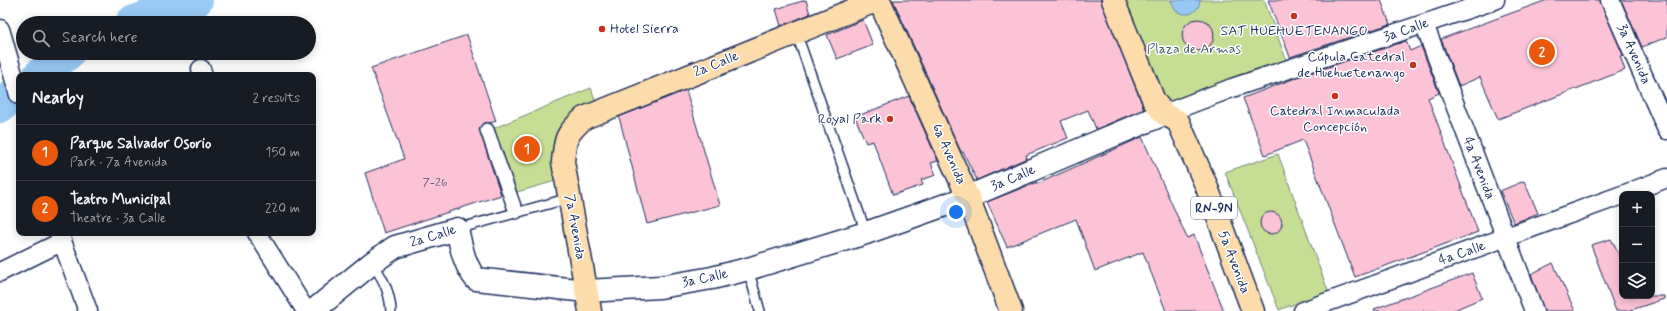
<!DOCTYPE html>
<meta charset="utf-8">
<style>
body{margin:0;font-family:Mynerve,sans-serif;background:#20242c;color:#f1f3f6}
.controls{position:absolute;right:12px;bottom:12px;display:grid;overflow:hidden;border-radius:8px;box-shadow:0 2px 10px #0003}
.controls button{width:36px;height:36px;display:grid;place-items:center;padding:0;border:0;border-bottom:1px solid #363941;background:#171b24;color:#f1f3f6;font:20px sans-serif}
.you{position:absolute;left:956px;top:212px;width:14px;height:14px;margin:-10px;border:3px solid #fff;border-radius:50%;background:#1a73e8;box-shadow:0 0 0 6px #1a73e833}
.badge{display:grid;place-items:center;width:26px;height:26px;border-radius:50%;background:#ea580c;color:#fff;font-size:13px;font-weight:700}
.pin{position:absolute;translate:-50% -50%;border:2px solid #fff;box-shadow:0 1px 4px #0006}
.list{margin:0;padding:0;list-style:none}
h2{display:flex;justify-content:space-between;align-items:center;height:52px;margin:0;padding:0 16px;font-size:17px}
h2 small{font-size:13px;font-weight:400;color:#9ea1a6}
.list li{display:grid;grid-template-columns:26px 1fr auto;gap:12px;align-items:center;box-sizing:border-box;height:56px;padding:0 16px;border-top:1px solid #363941}
.list b{display:block;font-size:15px;white-space:nowrap}
.list p{margin:0;font-size:13px;white-space:nowrap;color:#9ea1a6}
.list em{font-size:13px;font-style:normal;color:#9ea1a6}
.icon{flex:none;width:22px;height:22px;fill:none;stroke:currentColor;stroke-width:2;stroke-linecap:round;stroke-linejoin:round}
.map{position:relative;flex:none;width:1667px;height:311px;overflow:hidden}
.search{position:absolute;background:#171b24;box-shadow:0 2px 10px #0003;left:16px;top:16px;width:300px;height:44px;display:flex;align-items:center;gap:10px;box-sizing:border-box;padding:0 14px;border-radius:22px;color:#9ea1a6;font-size:15px}
.panel{position:absolute;background:#171b24;box-shadow:0 2px 10px #0003;left:16px;top:72px;width:300px;height:164px;border-radius:8px}
.map>svg:first-child{display:block}
</style>
<div class="map">
<svg width="1667" height="311" viewBox="0 0 1667 311">
<rect width="100%" height="100%" fill="#fff"/>
<filter id="ink" filterUnits="userSpaceOnUse"><feTurbulence type="fractalNoise" baseFrequency=".025" numOctaves="2"/><feDisplacementMap in="SourceGraphic" scale="8" xChannelSelector="R" yChannelSelector="G"/><feConvolveMatrix kernelMatrix="1 2 1 2 8 2 1 2 1" color-interpolation-filters="sRGB"/></filter>
<g filter="url(#ink)">
<path fill="#c6de94" stroke="#708679" d="M1119,0h145l25,67 -121,42z
M591,88l6,17 -21,9 -17,66 -42,12 -25,-63z
M1278,154l50,137 -49,19 -54,-138z"/>
<path fill="#98c9f4" stroke="#668bb8" d="M1171,0h29c-1,14 -15,18 -25,10z"/>
<g fill="none" stroke-linecap="round" stroke-linejoin="round">
<path stroke="#98c9f4" stroke-width="34" d="M132,23l64,-23
M40,75l28,-22
M0,106l19,-15"/>
</g>
<path fill="#fcc3d7" stroke="#1b2f5e" d="M806,0l4,14 -29,12 -5,-17z
M893,0h208l43,109 -48,20 -8,-19 -27,11 7,17 -42,17 1,3 -50,22 -14,-28h-2z
M1268,0h113l9,24 -100,33z
M1547,0h53l23,55 -3,1 5,14 -127,49 -18,-42 -21,9 -18,-47z
M1621,0h46v37l-25,10z
M1182 35a16 16 0 1 1 32 0a16 16 0 1 1-32 0Z
M863,20l10,25 -36,14 -10,-24z
M467,35l29,86 -6,2h-6l-5,6 22,66 -117,38 -19,-60 39,-14 -33,-91z
M1406,41l4,10 11,-5 18,47 -11,5 50,134 -123,45 -52,-137 -38,15 -22,-57 55,-21z
M686,90l34,115 -73,19 -28,-107z
M909,96l29,65 -7,2 5,12 -15,5 2,5 -30,10 -20,-54 -7,2 -11,-26z
M1142,137l45,101 7,-3 30,76h-58l-23,-59 -48,19 -19,-52 -69,28 -20,-45 50,-20v2z
M1524,181l14,32 -24,10 -14,-32z
M1260 223a11 11 0 1 1 22 0a11 11 0 1 1-22 0Z
M1611,239l11,22v35h42v3l-36,12h-12l-25,-66z
M1553,263l22,48h-31l-13,-37z
M1472,273l10,25 -30,13h-77l-1,-2z"/>
<g fill="none" stroke-linecap="round" stroke-linejoin="round">
<defs>
<path id="service" d="M796,32l70,201
M457,229l113,-31
M372,263c11,15 18,29 19,48
M748,269l12,42"/>
<path id="pedestrian" d="M487,130l29,82"/>
<path id="minor" d="M1610,0l57,130
M1424,24l110,287
M0,29l19,66
M201,69l2,6
M1164,114l68,-26 263,-88
M1625,194l42,-16
M59,233l29,78
M257,233l49,78
M0,272l61,-30
M1303,311l319,-116"/>
<path id="secondary" d="M313,311l59,-48 23,-16 62,-18c4,17 7,36 19,50l110,12 74,-4 52,-9 36,-9 118,-36 102,-36 196,-83"/>
<path id="primary" d="M879,0l89,197 43,114
M1113,0l41,101 10,13 14,7 28,64 47,126
M590,311l-27,-149c2,-24 3,-28 21,-44l294,-118"/>
</defs>
<use href="#service" stroke="#1b2f5e" stroke-width="12"/>
<use href="#pedestrian" stroke="#1b2f5e" stroke-width="16"/>
<use href="#minor" stroke="#1b2f5e" stroke-width="21"/>
<use href="#secondary" stroke="#1b2f5e" stroke-width="25"/>
<use href="#primary" stroke="#1b2f5e" stroke-width="25"/>
<use href="#service" stroke="#fff" stroke-width="9"/>
<use href="#pedestrian" stroke="#fff" stroke-width="13"/>
<use href="#minor" stroke="#fff" stroke-width="18"/>
<use href="#secondary" stroke="#fff" stroke-width="22"/>
<use href="#primary" stroke="#fddcac" stroke-width="22"/>
</g>
</g>
<g fill="#c8321e" stroke="#fff" stroke-width="1.5">
<circle cx="1294" cy="16" r="4"/>
<circle cx="602" cy="29" r="4"/>
<circle cx="1413" cy="65" r="4"/>
<circle cx="1335" cy="96" r="4"/>
<circle cx="890" cy="119" r="4"/>
</g>
<g text-anchor="middle" dominant-baseline="central" stroke-width="3" stroke-linejoin="round" paint-order="stroke">
<g font-size="12" fill="#53547c">
<text x="435" y="183">7-26</text>
</g>
<rect fill="#fff" stroke="#5f6d8e" stroke-width="1" x="1191" y="197" width="46" height="22" rx="3"/>
<g font-size="13" font-weight="bold" fill="#1b2f5e">
<text x="1214" y="208">RN-9N</text>
</g>
<g font-size="14" fill="#1b2f5e" stroke="#fff">
<text x="610" y="29" text-anchor="start">Hotel Sierra</text>
<text x="1294" y="31">SAT HUEHUETENANGO</text>
<text x="1405" y="57" text-anchor="end">Cúpula Catedral<tspan x="1405" dy="16">de Huehuetenango</tspan></text>
<text x="1335" y="111">Catedral Inmaculada<tspan x="1335" dy="16">Concepción</tspan></text>
<text x="882" y="119" text-anchor="end">Royal Park</text>
</g>
<g font-size="14" fill="#1b2f5e" stroke="#fff">
<text transform="translate(1406 30) rotate(-19)">3a Calle</text>
<text transform="translate(1634 54) rotate(66)">3a Avenida</text>
<text transform="translate(716 64) rotate(-22)">2a Calle</text>
<text transform="translate(949 154) rotate(66)">6a Avenida</text>
<text transform="translate(1479 168) rotate(69)">4a Avenida</text>
<text transform="translate(1013 178) rotate(-23)">3a Calle</text>
<text transform="translate(575 227) rotate(80)">7a Avenida</text>
<text transform="translate(433 236) rotate(-17)">2a Calle</text>
<text transform="translate(1462 253) rotate(-19)">4a Calle</text>
<text transform="translate(1234 262) rotate(69)">5a Avenida</text>
<text transform="translate(705 278) rotate(-12)">3a Calle</text>
</g>
<g font-size="14" fill="#465b6c" stroke="#fff">
<text x="1194" y="49">Plaza de Armas</text>
</g>
</g>
</svg>
<div class="controls">
<button>+</button>
<button>−</button>
<button><svg class="icon" aria-label="layers" viewBox="0 0 24 24"><path d="M12 4l9 5-9 5-9-5zM3 14l9 5 9-5"/></svg></button>
</div>
<div class="you"></div>
<div class="pin badge" style="left:527px;top:149px">1</div>
<div class="pin badge" style="left:1542px;top:52px">2</div>
<div class="search"><svg class="icon" aria-label="search" viewBox="0 0 24 24"><circle cx="10" cy="10" r="6"/><path d="M15 15l6 6"/></svg>Search here</div>
<section class="panel">
<h2>Nearby<small>2 results</small></h2>
<ul class="list">
<li><span class="badge">1</span><div><b>Parque Salvador Osorio</b><p>Park · 7a Avenida</p></div><em>150 m</em></li>
<li><span class="badge">2</span><div><b>Teatro Municipal</b><p>Theatre · 3a Calle</p></div><em>220 m</em></li>
</ul>
</section>
</div>
